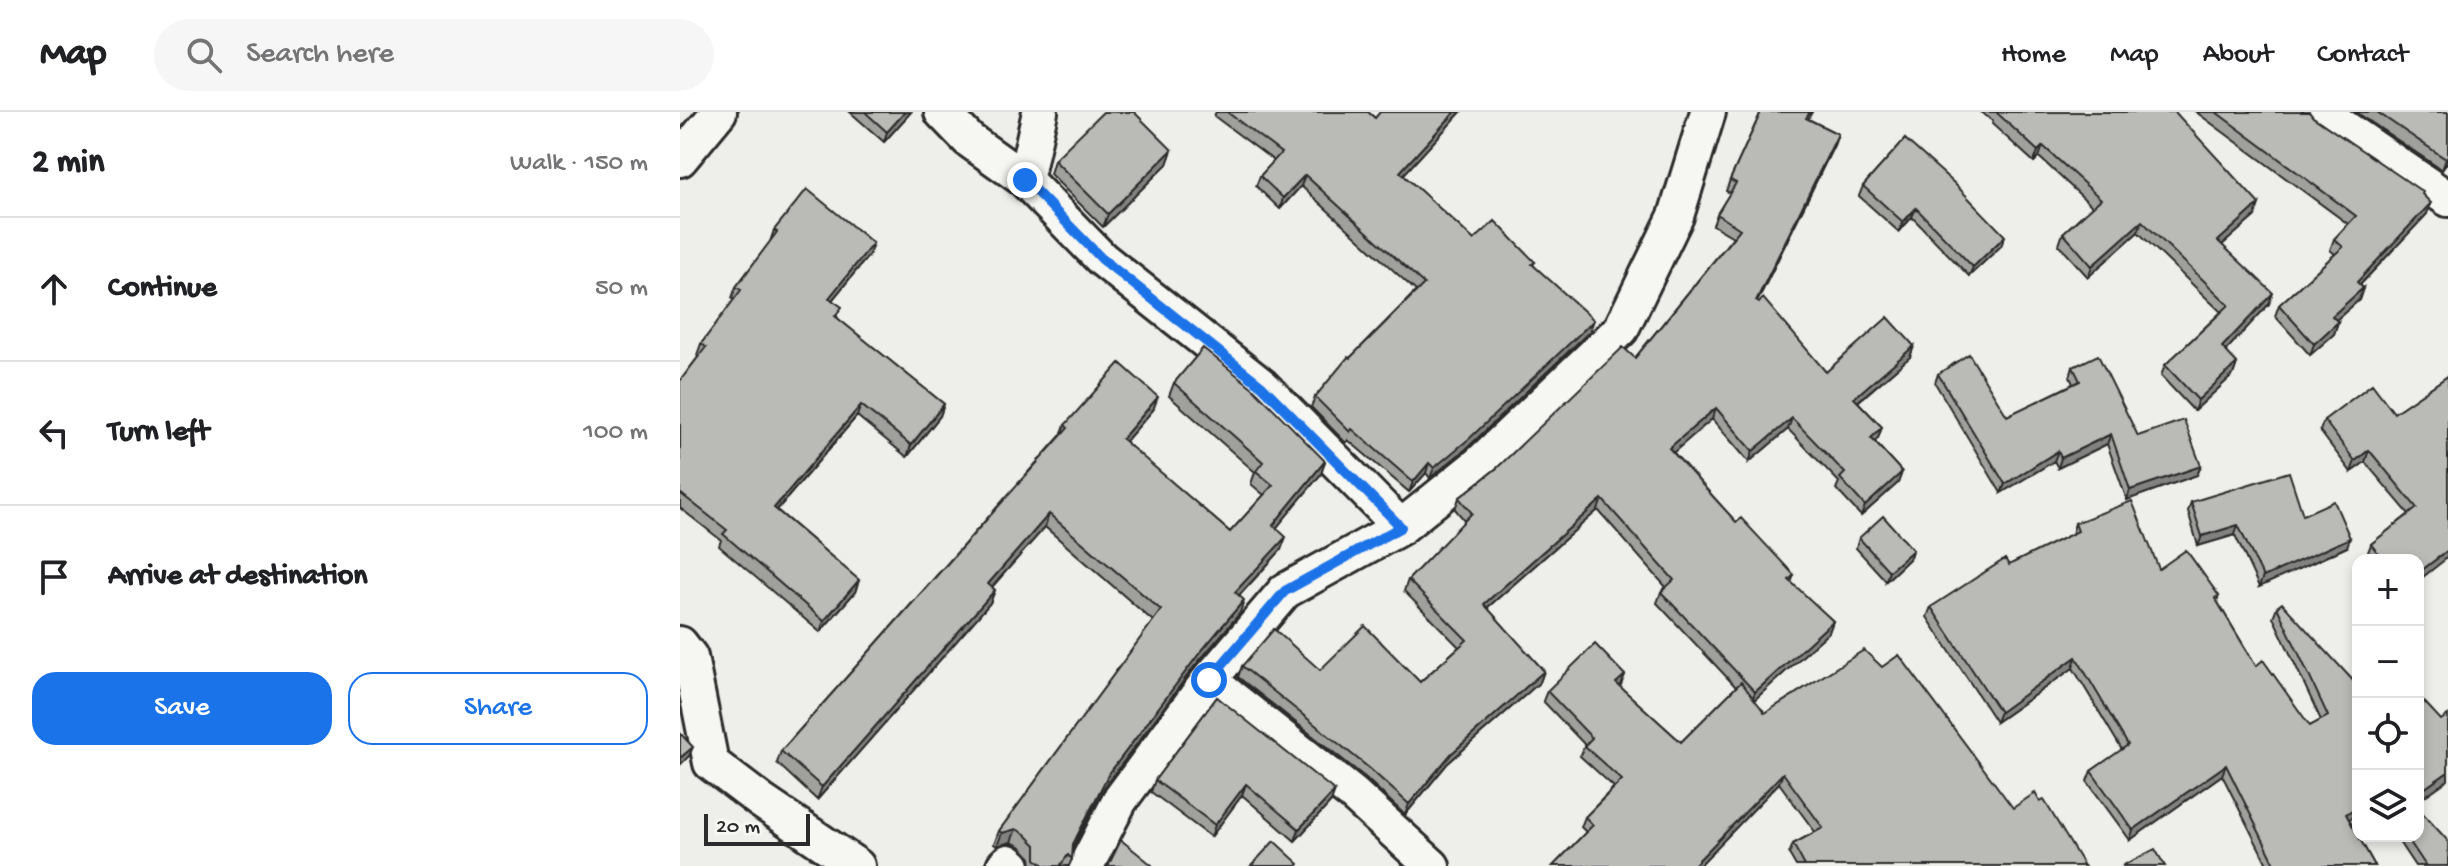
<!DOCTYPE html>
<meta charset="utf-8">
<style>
body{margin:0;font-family:"Gochi Hand",sans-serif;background:#f6f6f6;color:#202124}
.controls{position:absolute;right:24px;bottom:24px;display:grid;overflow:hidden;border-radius:16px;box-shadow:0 4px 12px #0003}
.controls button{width:72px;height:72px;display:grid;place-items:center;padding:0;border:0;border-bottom:2px solid #e0e0e0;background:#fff;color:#202124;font:40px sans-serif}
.scale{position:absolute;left:24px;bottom:20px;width:106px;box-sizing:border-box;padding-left:8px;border:4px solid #2b2b2b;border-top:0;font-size:22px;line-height:28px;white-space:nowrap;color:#2b2b2b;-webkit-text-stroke:6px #f6f6f2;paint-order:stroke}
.stop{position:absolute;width:24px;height:24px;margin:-18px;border:6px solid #1a73e8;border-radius:50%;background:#fff}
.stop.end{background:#1a73e8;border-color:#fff;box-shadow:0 2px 8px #0008}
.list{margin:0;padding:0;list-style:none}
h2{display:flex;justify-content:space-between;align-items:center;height:104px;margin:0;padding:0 32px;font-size:34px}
h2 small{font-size:26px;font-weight:400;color:#757577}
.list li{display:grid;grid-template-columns:52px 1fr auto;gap:24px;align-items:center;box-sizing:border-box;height:144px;padding:0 32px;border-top:2px solid #e0e0e0}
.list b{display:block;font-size:30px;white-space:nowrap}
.list em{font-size:26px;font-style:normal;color:#757577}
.actions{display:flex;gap:16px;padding:24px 32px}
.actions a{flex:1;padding:18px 0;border:2px solid #1a73e8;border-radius:24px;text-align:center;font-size:28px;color:#1a73e8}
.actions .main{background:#1a73e8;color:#fff}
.icon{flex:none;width:44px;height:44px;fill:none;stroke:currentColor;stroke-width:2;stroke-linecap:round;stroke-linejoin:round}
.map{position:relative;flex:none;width:1768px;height:754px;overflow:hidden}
header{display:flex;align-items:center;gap:48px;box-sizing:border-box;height:112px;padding:0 40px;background:#fff;border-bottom:2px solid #e0e0e0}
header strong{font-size:38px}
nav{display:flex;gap:44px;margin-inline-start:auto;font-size:28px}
.search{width:560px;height:72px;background:#f6f6f6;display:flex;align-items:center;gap:20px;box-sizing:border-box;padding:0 28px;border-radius:44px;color:#757577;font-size:30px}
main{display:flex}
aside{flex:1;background:#fff}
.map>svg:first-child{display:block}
</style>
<header>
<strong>Map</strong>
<div class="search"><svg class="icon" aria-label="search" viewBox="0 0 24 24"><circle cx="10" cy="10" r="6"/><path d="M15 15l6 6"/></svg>Search here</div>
<nav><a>Home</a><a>Map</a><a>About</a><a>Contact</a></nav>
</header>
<main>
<aside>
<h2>2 min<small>Walk · 150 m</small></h2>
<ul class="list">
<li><svg class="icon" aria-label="ahead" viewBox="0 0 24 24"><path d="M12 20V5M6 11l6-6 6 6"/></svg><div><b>Continue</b></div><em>50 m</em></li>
<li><svg class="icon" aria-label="left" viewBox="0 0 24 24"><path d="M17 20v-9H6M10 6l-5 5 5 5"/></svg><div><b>Turn left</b></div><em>100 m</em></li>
<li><svg class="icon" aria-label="arrive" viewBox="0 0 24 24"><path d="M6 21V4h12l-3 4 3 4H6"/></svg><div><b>Arrive at destination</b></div></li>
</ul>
<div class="actions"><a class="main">Save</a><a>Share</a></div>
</aside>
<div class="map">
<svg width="1768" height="754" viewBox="0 0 1768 754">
<rect width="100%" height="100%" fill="#eeeeea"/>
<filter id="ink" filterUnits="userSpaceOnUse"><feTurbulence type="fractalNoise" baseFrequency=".0125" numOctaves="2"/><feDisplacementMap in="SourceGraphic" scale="16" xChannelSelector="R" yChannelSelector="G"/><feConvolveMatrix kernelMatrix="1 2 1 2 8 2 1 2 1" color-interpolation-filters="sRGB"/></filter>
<g filter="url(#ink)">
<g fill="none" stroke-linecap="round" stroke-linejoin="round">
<defs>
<path id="minor" d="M262,0l27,28 56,40
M360,0l-15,68 77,79 160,127 139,141
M1641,0l127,87
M0,47l39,-47
M0,532l10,13 21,106 50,38 96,65
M529,568l144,114 79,72
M324,754l4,-4 5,4
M406,754l34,-66 89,-120 76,-89 116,-64 78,-63 142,-135 55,-113 32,-104"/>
</defs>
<use href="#minor" stroke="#2b2b2b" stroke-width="40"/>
<use href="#minor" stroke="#f6f6f2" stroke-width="34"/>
</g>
<path fill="#a0a09d" stroke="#2b2b2b" stroke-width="2" d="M170,0h61l-27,30z
M536,0h152l7,6 86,-6 -58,63 71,65 61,22 -2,3 57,66 -124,118 -36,29 -4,-5 -17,19 -61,-52 -2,3 -35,-36 4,-10 35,-39 66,-67 -115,-105 -21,23 -24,-23 4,-10 14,-15 -60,-45z
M1081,0h51l-4,7 30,15 -4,11 -77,157 69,70 88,-26 -4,11 -52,45 24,25 -4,11 -3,4 27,30 -4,11 -37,33 -25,-27 3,-7 -51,-53 -39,33 -37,-43 -39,33 63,70 58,53 -3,8 42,38 -4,11 -75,68 11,13 248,95 71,58h-288l-7,-12 4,-10 22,-12 -36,-49 -80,83h-146l33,-34 -5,-5 4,-10 29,-30 -34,-31 5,-11 -42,-44 4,-10 74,-6 -2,1 62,56 55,-55 -79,-84 4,-11 5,-5 -68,-77 -111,98 57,63 -4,11 -93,82 -42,51 -39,-37 -128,-101 4,-11 78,4 100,12 39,-35 -55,-56 4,-11 57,-59 -10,-12 4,-11 176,-140 98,-121 -20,-12 4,-11 13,-21 -4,-2 4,-11z
M1301,0h194l80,104 -33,29 47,59 -44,47 12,12 -4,12 -39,36 -33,-35 4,-11 56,-53 -83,-80 -50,45 -29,-32 4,-12 29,-27 -53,-49 -5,5 -42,-38 1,-3z
M1516,0h113l4,5 109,77 5,20 -67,71 3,3 -4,12 -23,20 2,2 -4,12 -24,21 -35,-39 4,-11 56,-51 -5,-4 4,-11 14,-15z
M1676,0h92v49l-6,9z
M1225,27l96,107 -32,30 -57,-59 -13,15 -40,-36 4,-10z
M492,38l-5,14 -64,63 -53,-53 4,-14z
M94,118l99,13 -4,12 -37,45 6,19 106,85 -4,12 -33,41 -50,-41 -80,94 82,70 -4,12 -35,40 -101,-86 2,-6 -41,-32v-127l18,-24 -1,-2 4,-11 33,-44 -2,-2 4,-11 34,-45z
M1393,255l65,69 63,30 -4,9 -70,25 -20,-56 -49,24 -4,-7 -53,32 -66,-110 3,-9 69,42 66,-32 -3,-7z
M1768,264v184l-1,-2 -77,2 -3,-5 4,-11 38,-30 -44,-52 -14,10 -31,-41 4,-11 70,-7z
M494,271l151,78 -4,13 -45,54 5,22 -42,46 1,17 -47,55 -89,120 -31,60 -1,11 -3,7h-37l-1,-8 -11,-12 -9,-4 -14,4 -3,-2 5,-13 154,-210 -108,-94 -53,60 3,3 -5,13 -173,197 -40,-37 4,-12 280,-316 4,-10 88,-15 -28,32 105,90 34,-37 -13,-11 4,-12 -86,-76z
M1511,390l112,13 44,32 -88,40 -24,-52 -37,11 -10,-35z
M1395,411l84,46 60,27 -2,5 39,65 54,60 11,-6 -48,-103 4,-10 81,79 -9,134 26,46h-107l-46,-91 -92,65 -43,-59 4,-10 31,-21 -49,-82 -77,54 -69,-105 4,-10 78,-42 63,-31z
M1179,426l50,21 -23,22 -30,-33z
M537,585l114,105 -36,39 -53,-46 -31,42 -60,-45 4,-12z
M1715,724h23l30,30h-33z"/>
<path fill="#828280" stroke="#2b2b2b" stroke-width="2" d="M225,0h6l-27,30 3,-10z
M775,0h6l-65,71 4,-11z
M1158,22l-4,11 -82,167 4,-11z
M1363,34l-4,11 -5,5 4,-11z
M492,38l-5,14 -64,63 5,-13z
M1768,44v5l-6,9 4,-11z
M625,63l-4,11 -21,23 3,-11z
M1751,91l-4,11 -75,79 5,-11z
M1579,92l-4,12 -41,36 4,-11z
M1236,96l-4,9 -13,15 4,-10z
M1462,109l-4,11 -50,45 4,-11z
M1325,124l-4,10 -32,30 4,-9z
M193,131l-4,12 -44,54 4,-11z
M1683,176l-4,12 -31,27 4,-11z
M1593,181l-4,11 -51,55 4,-12z
M914,208l-4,11 -124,118 -36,29 4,-10z
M1658,210l-4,12 -24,21 4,-11z
M1234,234l-4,11 -60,51 4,-10z
M1557,251l-4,12 -39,36 4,-11z
M478,285l-5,13 -36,41 5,-12z
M264,292l-4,12 -33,41 4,-12z
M181,293l-4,11 -88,103 5,-11z
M1036,296l-4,11 -46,40 3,-11z
M1112,306l-4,11 -39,33 4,-11z
M1202,315l-4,11 -10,11 3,-11z
M1431,322l-4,10 -49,24 3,-10z
M1689,338l-4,12 -14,10 4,-11z
M1378,339l-4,10 -53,32 4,-9z
M645,349l-4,13 -53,64 5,-13z
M749,351l-3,10 -17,19 4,-10z
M1521,354l-4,9 -70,25 3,-10z
M1222,360l-4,11 -37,33 4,-10z
M922,387l-4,11 -118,104 4,-10z
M369,402l-4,13 -62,70 5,-13z
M1558,413l-3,10 -37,11 4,-10z
M606,425l-5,13 -51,55 5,-13z
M1670,426l-3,9 -88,40 4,-10z
M1233,438l-4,9 -23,22 3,-10z
M1768,438l-1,8 -29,23v-8z
M179,468l-4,12 -35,40 4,-11z
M315,478l-5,13 -173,197 5,-13z
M564,488l-4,13 -47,55 -89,120 -36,69 5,-13 35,-69 90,-120z
M1153,509l-4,11 -78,71 4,-11z
M1396,545l-3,11 -77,54 4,-10z
M864,559l-4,11 -93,82 -42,51 4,-11 42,-50z
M945,563l-4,10 -9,8 4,-10z
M13,635l-4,9 -9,9v-7z
M1546,653l-4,10 -92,65 3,-10z
M1768,660v8l-30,21v-8z
M1103,661l-4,10 -80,83h-6z
M566,672l-4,11 -31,42 4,-12z
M655,679l-4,11 -36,39 4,-12z
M1678,694v8l-16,10 4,-10z
M336,717l-5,13 -14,4 5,-13z"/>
<path fill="#babab7" stroke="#2b2b2b" stroke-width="2" d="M185,0h40l-18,20z
M423,0h31l38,38 -64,64 -54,-54z
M547,0h141l7,6 5,-6h75l-55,60 74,68 21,-19 40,41 -3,2 62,56 -124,118 -36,30 -5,-5 -16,19 -61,-53 -2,3 -35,-35 33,-40 2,1 74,-74 -119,-109 -22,23 -23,-22 21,-23z
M1081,0h49l-4,6 32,16 -82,167 3,2 4,-5 63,74 62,-55 26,29 -60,52 28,29 -11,11 31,34 -37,34 -25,-28 5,-5 -53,-55 -39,33 -37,-43 -47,40 67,74 5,-4 53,57 -5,5 44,41 -78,71 -94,-100 13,-12 -72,-81 -118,105 60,67 -93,83 -42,50 -40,-36 -127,-102 32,-37 46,41 45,-44 55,56 47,-42 -59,-60 64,-67 -13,-15 38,-30 126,-121 12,11 105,-129 -23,-15 19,-31 -6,-3z
M1316,0h179l84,92 -41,37 55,52 -51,54 15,16 -39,37 -33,-35 64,-60 -87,-84 -50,45 -29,-33 38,-34 -58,-53 -5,5z
M1536,0h93l4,5 110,75 -1,2 9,9 -74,79 6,6 -31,28 6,6 -24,22 -35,-39 64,-58 -9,-8 22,-23z
M1697,0h71v44l-2,3z
M1225,27l49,44 51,53 -32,31 -57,-59 -13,14 -40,-36z
M127,77l66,54 -44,55 13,9 -7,9 109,88 -33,41 -50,-40 -87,103 85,72 -35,41 -101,-87 4,-4 -47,-37v-112l26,-34 -5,-3 40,-54 -5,-3 41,-55 -3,-2z
M523,236l50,40 72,73 -52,64 13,12 -51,55 9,8 -46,55 -90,120 -35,69 -1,15 -4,-4 -8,11h-14l-10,-7v-14l-11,-11 -9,-5 -14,4 -3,-2 162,-221 -112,-96 -61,70 7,6 -173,197 -41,-36 287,-323 -3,-3 55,-62 38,34 -36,42 108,93 43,-47 -17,-14 7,-9 -89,-79z
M1289,242l38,62 73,-35 -7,-14 25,-12 40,81 46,-16 17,46 -71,24 -19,-56 -50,24 -3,-7 -53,33 -67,-110z
M1768,264v174l-30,23v-13h-35l-12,-16 46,-36 -48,-58 -14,11 -31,-41 48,-36 22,29z
M1609,360l14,43 31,-14 16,37 -87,39 -25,-52 -36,11 -11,-34z
M1452,389l27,68 27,-19 33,46 -4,2 41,68 7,-6 47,66 18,-10 -51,-109 5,-4 76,83v120l-12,8 29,52h-99l-50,-101 -93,65 -42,-59 37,-26 -52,-88 -76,55 -69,-105 74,-48 4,6 69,-34 -3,-8z
M1203,404l30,34 -24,21 -30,-33z
M915,532l30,31 -9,8 65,59 60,-60 24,31 99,-63 18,17 17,-12 114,153 22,-15 5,9 4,-2 40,66h-279l-12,-22 30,-16 -40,-55 -90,93h-140l40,-41 -8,-8 37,-37 -38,-34 8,-8 -45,-47z
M1738,583l23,25 7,-5v57l-30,21z
M537,585l118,94 -36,38 -53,-45 -31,41 -60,-45z
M0,621l13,14 -13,11z
M1738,696l30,33v25h-22l-20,-30h12z
M441,728l31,25 -1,1h-43z
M594,729l25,23 -2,2h-46z
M1475,737l10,17h-43z"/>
</g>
<g fill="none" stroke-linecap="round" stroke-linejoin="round" filter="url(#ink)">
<path stroke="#1a73e8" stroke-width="10" d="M345,68l77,79 160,127 139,141 -116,64 -76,89"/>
</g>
</svg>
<div class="controls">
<button>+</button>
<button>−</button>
<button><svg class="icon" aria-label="locate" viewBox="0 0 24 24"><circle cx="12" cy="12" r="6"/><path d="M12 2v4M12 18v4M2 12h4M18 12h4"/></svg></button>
<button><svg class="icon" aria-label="layers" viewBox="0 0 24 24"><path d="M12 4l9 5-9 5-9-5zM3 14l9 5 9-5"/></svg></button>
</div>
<div class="scale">20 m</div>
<div class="stop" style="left:529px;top:568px"></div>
<div class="stop end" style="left:345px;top:68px"></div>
</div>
</main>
